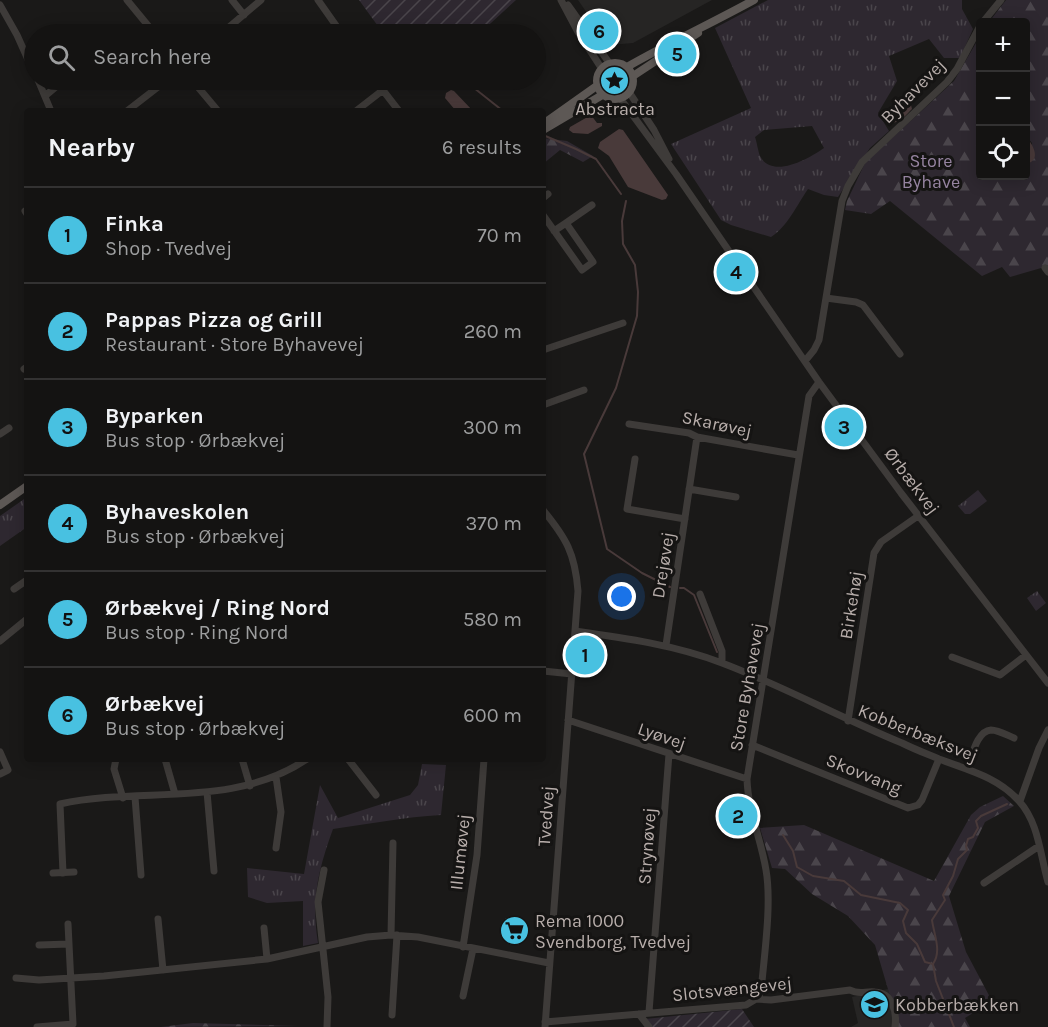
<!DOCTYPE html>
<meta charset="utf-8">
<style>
body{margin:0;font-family:Karla,sans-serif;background:#1d1c1b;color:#f1f3f6}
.controls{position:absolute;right:18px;top:18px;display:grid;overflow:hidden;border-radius:6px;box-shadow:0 3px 15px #0003}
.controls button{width:54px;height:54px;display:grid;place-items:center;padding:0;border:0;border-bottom:2px solid #333232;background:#141312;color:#f1f3f6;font:30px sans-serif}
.you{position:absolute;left:622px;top:597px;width:21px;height:21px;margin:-15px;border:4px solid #fff;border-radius:50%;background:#1a73e8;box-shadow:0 0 0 9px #1a73e833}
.badge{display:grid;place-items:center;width:39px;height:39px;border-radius:50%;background:#48c1e1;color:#111;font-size:20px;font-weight:700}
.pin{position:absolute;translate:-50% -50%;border:3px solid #fff;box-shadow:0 2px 6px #0006}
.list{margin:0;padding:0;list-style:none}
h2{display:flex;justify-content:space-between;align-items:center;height:78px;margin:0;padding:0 24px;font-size:26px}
h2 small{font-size:20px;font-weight:400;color:#9d9e9f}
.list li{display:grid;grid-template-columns:39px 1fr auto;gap:18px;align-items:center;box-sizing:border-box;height:96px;padding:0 24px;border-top:2px solid #333232}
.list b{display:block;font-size:22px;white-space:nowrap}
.list p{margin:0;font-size:20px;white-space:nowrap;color:#9d9e9f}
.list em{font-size:20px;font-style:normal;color:#9d9e9f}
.icon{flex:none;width:33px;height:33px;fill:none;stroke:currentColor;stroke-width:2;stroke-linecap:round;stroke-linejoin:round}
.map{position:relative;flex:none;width:1048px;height:1027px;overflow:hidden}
.search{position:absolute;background:#141312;box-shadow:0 3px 15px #0003;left:24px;top:24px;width:522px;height:66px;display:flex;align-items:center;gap:15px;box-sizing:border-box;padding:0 21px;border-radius:33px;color:#9d9e9f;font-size:22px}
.panel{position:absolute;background:#141312;box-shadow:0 3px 15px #0003;left:24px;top:108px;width:522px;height:654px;border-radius:6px}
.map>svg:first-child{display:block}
</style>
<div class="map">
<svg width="1048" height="1027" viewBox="0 0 1048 1027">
<defs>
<pattern id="grass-tufts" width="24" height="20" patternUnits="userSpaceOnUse" patternTransform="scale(1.5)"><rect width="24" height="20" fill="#2e2830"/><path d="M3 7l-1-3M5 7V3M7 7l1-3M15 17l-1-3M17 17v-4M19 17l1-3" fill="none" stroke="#4a454b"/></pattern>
<pattern id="forest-firs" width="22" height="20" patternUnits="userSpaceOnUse" patternTransform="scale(1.5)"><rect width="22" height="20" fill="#2e2830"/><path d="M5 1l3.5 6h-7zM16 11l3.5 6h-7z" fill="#4a454b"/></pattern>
<pattern id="garden-furrows" width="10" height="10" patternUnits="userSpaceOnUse" patternTransform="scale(1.5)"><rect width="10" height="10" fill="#2e2830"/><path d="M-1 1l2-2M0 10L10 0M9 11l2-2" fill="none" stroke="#4a454b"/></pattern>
</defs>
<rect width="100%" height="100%" fill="#1a1918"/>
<path fill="#262524" d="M578,0h134l-79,43 -24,2z
M888,989l8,24 -2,14h-43l7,-4 -6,-26z"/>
<path fill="url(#grass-tufts)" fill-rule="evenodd" d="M768,0h194v9l11,20 -13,29h-16l-15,-19 -40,17 8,25 -19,32 11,18 -19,17 -32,49 -14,-2 -16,-6c-11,16 -21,38 -37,48l-40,-12 -10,-5 -50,-76 80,-36 -36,-80zM812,126l12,22c-14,10 -52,32 -64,8 -2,-5 -3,-13 -5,-19l9,-7z
M978,490l9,11 -17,13h-5l-7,-8z
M27,497v30l-27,19v-30z
M1037,591l9,12 -10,8 -9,-13z
M422,764l24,1 -5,50c-36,2 -73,9 -108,14 -15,41 -22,71 -15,114l-15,3v-45l-36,2 -19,-6 -1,-29 57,6 16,-89 18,33 72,-23 8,-10z"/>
<path fill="url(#forest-firs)" d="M1006,0h42v266l-38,11 -8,-10 -20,9 -92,-75 -19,13 -26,-4 2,-9 18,-38 89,-82 26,-45v140h46v-12l4,-1 2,-20 -6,-7v-114h-37z
M543,138l24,3 26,15 -10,6 -23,-12 -17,14z
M1003,796l11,10 -29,16 -36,74 17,56 26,49 -27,17 5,9h-77l2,-14 -20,-68 -27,-29 -36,-22 -27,-25 -13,-1 -12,-40 44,-3 130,56 37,-66 9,-8z
M193,1023l105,3 -137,1z"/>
<path fill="url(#garden-furrows)" d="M359,0h157l-37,34h-78l-7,-8 -11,7z
M742,1009l12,18h-103l-6,-8z"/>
<path fill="#493a3a" d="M451,90l3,1 19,20h-17l-11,-13 1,-5z
M903,100l7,1 2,8c-6,6 -13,16 -23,13v-7l6,-9z
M591,115l6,8h5v3l-14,8 -15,-1 -4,-3 1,-3z
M619,129l4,1 45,65 -2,4 -4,1 -34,-13 -19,-31 -11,-8 2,-6z
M1026,136c7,9 16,24 0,28z"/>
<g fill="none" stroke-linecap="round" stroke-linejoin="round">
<path stroke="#493a3a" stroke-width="2" d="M464,80l39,31
M543,135l33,14 20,10 25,35
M626,201l-4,20 1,23 12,21 3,27 -1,24 -21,72 -32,66 23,95 35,24 28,14
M680,588h4l10,7 23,57
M783,835l10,16 4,16 16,9 31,5 17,14 39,8 8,7 -5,11 3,12 11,11 8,18 8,2
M933,964c9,-13 1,-29 -1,-44l13,-20 -2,-5 10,-19 5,-17 9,-9 -1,-4 2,-7 5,-2 5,-9 -2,-7 5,-5 26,-12
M933,964l3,17 18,46"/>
<path stroke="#3e3b39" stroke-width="7" d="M127,0l28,34
M232,0l12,15
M318,0l24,34
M561,0l17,32 24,37
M0,5l17,30 17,38
M568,5l42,59
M983,22l18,-22
M221,34l40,-34
M38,80l13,31
M192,80l26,31
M375,80l24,31
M277,82l4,-2
M629,92l25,38 15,29
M45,96l19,-16
M620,98l56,76 143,208 82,111 147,190
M127,111l40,-31
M356,111l27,-21
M543,198l5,-4
M25,211l2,3
M543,215l39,55 11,-8 -27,-39 -12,8
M566,223l26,-18
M1045,268l3,4
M826,298l30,4 7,3 37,49
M543,350l80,-27
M805,361l9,-11 5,-10 23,-139 6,-15 14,-24 85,-80 10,-13 23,-43
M24,369l3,-2
M543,405l41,-15
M629,424l60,9 8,4 101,18
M0,434l9,-6
M635,459l-8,50 58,10
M689,489l47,8
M543,510c23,28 32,43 35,81l-33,436
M14,589l13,-9
M700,594l22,57v11
M575,631c50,7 100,14 147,32 61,23 119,55 180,80 12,6 25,11 37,16 29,11 59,18 80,42 20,22 21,54 29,81
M0,641l27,-22
M666,645l31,-208
M952,657l48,18 26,-20
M543,671l29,3
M568,720l179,59
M848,721l26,-168 7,-11 37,-26
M752,745l156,63 10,-3 4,-5 17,-41
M0,752l8,18 -8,4
M116,759l-2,10 9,29
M165,759l10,35
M242,759l8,27
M348,759l28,36
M967,769c5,-11 9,-38 24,-39 7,0 16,5 23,8
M207,792l7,79
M135,797l6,78
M1020,801l19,-53 9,-18
M276,848l5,-36 -5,-35
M324,870l-6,32 10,95 -1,30
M53,873l21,-1
M63,873l-3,-69c83,-18 173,5 247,-45
M984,883l55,-37
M158,919l5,51
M264,928l3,31
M391,935l2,-92
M39,945l30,-1
M463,947l14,-92 7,-96
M16,978l23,2 65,-4 163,-17 100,-22 24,-2 27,2 131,26
M463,996l10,-47
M756,999l5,-7c3,-36 11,-88 5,-122 -5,-31 -18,-59 -19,-91l62,-383 10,-14
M649,1012l20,-258
M639,1014l10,13
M392,1015l5,-80
M545,1022l201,-17 10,-6 15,1 79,-10c9,5 15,1 25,2 18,1 22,21 20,35
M37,1027l36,-3 -5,-100"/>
<path stroke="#5d5855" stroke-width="8" d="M597 81a18 18 0 1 1 36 0a18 18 0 1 1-36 0Z
M627,67c42,-24 85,-44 127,-67
M633,76l65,-43
M543,124l55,-39
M543,130l61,-36
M0,505l27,-19"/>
</g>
<defs>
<symbol id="sight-disc" viewBox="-11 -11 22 22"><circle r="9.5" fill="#48c1e1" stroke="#151413"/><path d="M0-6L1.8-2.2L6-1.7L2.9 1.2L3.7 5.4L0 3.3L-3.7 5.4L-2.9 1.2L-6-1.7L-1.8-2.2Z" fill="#111"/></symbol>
<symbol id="supermarket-disc" viewBox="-11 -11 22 22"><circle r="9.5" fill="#48c1e1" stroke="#151413"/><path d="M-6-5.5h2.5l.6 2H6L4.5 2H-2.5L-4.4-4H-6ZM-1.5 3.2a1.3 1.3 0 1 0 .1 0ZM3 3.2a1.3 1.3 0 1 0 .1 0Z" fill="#111"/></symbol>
<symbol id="school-disc" viewBox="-11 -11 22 22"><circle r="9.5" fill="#48c1e1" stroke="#151413"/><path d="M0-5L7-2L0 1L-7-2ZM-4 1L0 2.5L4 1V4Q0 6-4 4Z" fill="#111"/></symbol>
</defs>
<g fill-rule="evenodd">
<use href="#sight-disc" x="598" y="64" width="33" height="33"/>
<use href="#supermarket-disc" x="498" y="914" width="33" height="33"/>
<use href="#school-disc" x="858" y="988" width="33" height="33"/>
</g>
<g text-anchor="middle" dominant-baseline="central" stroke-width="6" stroke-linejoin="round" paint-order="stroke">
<g font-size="18" fill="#b8aeab" stroke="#151413">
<text transform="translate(913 91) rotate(-45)">Byhavevej</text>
<text transform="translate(717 424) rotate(12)">Skarøvej</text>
<text transform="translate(912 481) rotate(53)">Ørbækvej</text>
<text transform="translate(663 565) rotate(-81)">Drejøvej</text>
<text transform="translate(851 605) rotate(-81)">Birkehøj</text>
<text transform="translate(747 687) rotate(-80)">Store Byhavevej</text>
<text transform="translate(918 733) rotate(22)">Kobberbæksvej</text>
<text transform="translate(662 736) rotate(19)">Lyøvej</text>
<text transform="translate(864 774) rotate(22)">Skovvang</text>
<text transform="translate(546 816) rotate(-86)">Tvedvej</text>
<text transform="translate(647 846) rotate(-86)">Strynøvej</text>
<text transform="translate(460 852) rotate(-84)">Illumøvej</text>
<text transform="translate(732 989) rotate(-6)">Slotsvængevej</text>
</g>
<g font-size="18" fill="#b8aeab" stroke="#151413" text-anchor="start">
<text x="615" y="109" text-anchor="middle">Abstracta</text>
<text x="535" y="921">Rema 1000<tspan x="535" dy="21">Svendborg, Tvedvej</tspan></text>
<text x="895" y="1005">Kobberbækken</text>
</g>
<g font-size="18" fill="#9684a1" stroke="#151413">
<text x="931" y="161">Store<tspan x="931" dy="21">Byhave</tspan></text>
</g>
</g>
</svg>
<div class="controls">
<button>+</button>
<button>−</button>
<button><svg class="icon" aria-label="locate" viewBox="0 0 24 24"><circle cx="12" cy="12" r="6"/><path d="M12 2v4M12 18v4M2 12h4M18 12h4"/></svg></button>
</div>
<div class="you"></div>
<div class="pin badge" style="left:585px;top:655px">1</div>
<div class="pin badge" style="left:738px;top:816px">2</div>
<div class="pin badge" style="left:844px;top:427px">3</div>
<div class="pin badge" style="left:736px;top:272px">4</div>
<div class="pin badge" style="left:677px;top:54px">5</div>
<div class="pin badge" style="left:599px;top:31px">6</div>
<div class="search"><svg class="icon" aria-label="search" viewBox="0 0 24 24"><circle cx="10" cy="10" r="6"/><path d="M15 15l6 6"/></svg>Search here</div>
<section class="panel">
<h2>Nearby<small>6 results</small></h2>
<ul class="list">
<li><span class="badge">1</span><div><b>Finka</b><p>Shop · Tvedvej</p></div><em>70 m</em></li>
<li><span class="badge">2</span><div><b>Pappas Pizza og Grill</b><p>Restaurant · Store Byhavevej</p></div><em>260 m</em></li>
<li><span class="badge">3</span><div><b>Byparken</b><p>Bus stop · Ørbækvej</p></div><em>300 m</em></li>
<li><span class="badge">4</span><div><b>Byhaveskolen</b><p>Bus stop · Ørbækvej</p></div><em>370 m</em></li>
<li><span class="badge">5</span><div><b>Ørbækvej / Ring Nord</b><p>Bus stop · Ring Nord</p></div><em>580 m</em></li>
<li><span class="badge">6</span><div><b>Ørbækvej</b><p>Bus stop · Ørbækvej</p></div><em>600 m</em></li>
</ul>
</section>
</div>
